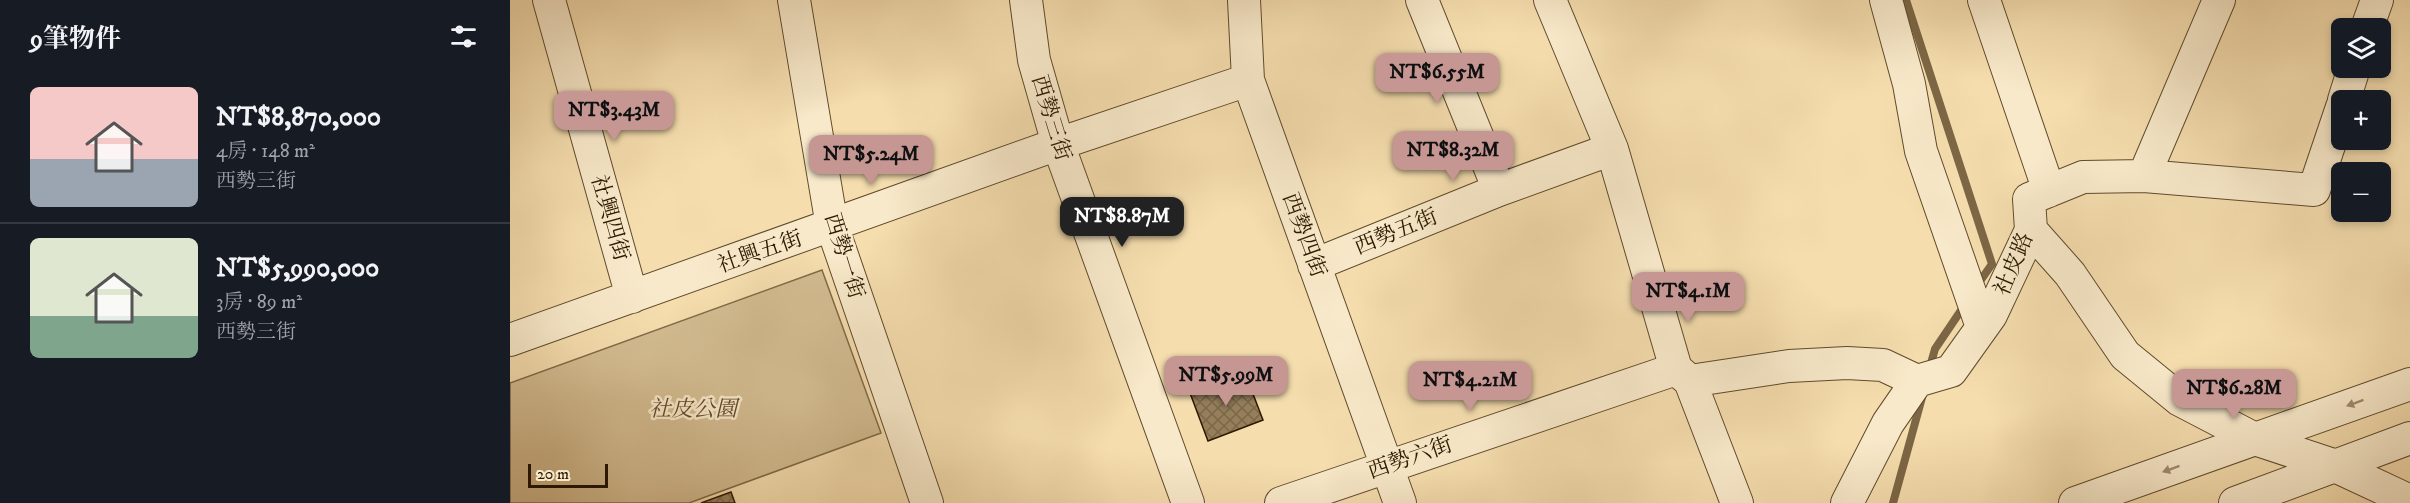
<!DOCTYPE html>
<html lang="zh-TW">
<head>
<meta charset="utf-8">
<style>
	body { margin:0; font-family:"IM FELL DW Pica","Noto Serif TC",serif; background:#242831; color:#f1f3f6; height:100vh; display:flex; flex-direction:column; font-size:22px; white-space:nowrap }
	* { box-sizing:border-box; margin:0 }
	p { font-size:20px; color:#9ea1a6 }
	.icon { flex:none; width:33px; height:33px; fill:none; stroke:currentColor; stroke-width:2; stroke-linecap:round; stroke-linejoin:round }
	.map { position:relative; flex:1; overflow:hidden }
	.panel { display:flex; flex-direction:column; background:#171b24; width:510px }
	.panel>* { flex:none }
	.fabs { position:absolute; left:1821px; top:18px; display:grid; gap:12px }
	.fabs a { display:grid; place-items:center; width:60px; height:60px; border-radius:9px; background:#171b24; box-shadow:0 3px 9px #0003; font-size:30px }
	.scale { position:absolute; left:18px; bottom:15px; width:80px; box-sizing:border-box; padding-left:6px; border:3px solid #2d1901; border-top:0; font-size:16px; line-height:21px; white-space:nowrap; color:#2d1901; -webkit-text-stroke:4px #f8e9ca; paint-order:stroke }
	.price { position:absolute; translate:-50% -51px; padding:0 14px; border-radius:12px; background:#c59692; color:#111; font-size:20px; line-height:39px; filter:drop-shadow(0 2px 3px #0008) }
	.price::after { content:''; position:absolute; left:50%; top:36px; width:18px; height:14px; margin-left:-9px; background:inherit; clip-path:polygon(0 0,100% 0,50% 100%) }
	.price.active { background:#222; color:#fff }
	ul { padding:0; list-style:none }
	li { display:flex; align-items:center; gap:18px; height:150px; padding:0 30px }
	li+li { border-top:2px solid #363941 }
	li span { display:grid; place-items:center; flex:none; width:168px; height:120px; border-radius:9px; color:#555 }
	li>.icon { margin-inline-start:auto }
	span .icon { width:72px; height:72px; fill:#fffc; stroke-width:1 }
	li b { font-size:26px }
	h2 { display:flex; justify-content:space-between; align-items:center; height:72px; padding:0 30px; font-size:26px }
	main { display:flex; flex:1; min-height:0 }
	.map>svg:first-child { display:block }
</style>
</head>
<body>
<main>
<section class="panel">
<h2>9筆物件<svg class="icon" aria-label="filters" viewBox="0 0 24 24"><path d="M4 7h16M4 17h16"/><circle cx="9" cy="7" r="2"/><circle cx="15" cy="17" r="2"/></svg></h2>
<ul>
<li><span style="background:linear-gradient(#f6c9c9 60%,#9aa5b1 0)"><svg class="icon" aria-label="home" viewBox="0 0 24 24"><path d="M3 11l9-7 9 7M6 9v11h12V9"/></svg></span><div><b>NT$8,870,000</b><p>4房 · 148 m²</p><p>西勢三街</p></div></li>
<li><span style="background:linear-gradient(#dfe7d0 65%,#7fa58c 0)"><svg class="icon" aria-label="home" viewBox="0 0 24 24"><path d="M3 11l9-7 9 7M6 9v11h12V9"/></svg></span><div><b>NT$5,990,000</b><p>3房 · 89 m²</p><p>西勢三街</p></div></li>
</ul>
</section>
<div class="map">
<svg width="1900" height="503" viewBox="0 0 1900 503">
	<defs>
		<pattern id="building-cross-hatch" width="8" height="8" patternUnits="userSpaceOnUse" patternTransform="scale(1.5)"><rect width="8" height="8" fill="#957f5b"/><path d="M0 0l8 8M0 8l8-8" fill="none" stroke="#7a6749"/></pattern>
	</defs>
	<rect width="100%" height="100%" fill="#f5ddae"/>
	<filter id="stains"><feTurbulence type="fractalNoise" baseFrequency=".00333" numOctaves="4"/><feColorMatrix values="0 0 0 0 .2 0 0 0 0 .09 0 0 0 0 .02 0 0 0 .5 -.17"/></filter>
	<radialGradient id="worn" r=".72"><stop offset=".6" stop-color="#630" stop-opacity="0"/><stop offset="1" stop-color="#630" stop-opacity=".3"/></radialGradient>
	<path fill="#d3bc91" stroke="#806a49" stroke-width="1.5" d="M312 270 371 433 179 503H0V383Z"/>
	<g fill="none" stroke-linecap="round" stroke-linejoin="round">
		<path stroke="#7c6645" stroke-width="8" d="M1396 0 1482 264 1466 287
			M1419 370 1425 349 1456 303
			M1383 503 1413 394"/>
	</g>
	<path fill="url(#building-cross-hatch)" stroke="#2d1901" stroke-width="1.5" d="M735 373 753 420 698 441 680 393Z
		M221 492 225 503H191Z"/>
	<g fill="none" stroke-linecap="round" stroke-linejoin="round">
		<g stroke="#5f4a2c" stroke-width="34">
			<path id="minor" d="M39 0 122 297
				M284 0 322 226 417 503
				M516 0 524 60 548 144 678 503
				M734 0 738 80 890 503
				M912 0 989 190
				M1040 0 1102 149 1166 369 1180 381 1227 503
				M1376 0 1399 84 1411 151 1472 327
				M1474 0 1539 191
				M1857 28 1867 0
				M1834 100 1844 68
				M1634 176 1709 0
				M1521 230 1560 274 1615 355 1670 400 1745 439 1823 465 1900 501
				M804 265 989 190 1102 149
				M0 340 548 144 738 80
				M1180 381 1279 366 1337 363 1373 365 1407 381
				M771 503 1166 369
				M1337 503 1378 423 1407 381 1441 371 1481 315 1521 230 1519 199 1573 177 1634 176 1804 190 1832 107
				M1565 503 1900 384
				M1725 503 1900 438"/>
		</g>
		<use href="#minor" stroke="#f8e9ca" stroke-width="32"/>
	</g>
	<defs><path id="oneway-solid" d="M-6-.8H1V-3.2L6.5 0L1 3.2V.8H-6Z" transform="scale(1.5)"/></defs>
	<g fill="#9d8b70">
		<use href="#oneway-solid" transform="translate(1845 403) rotate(160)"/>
		<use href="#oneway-solid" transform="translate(1661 469) rotate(160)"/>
	</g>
	<g text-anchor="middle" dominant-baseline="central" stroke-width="5" stroke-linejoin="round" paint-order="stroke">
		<g font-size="22" fill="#2d1901" stroke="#f8e9ca">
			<text transform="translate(541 118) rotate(73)">西勢三街</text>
			<text transform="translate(100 218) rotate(74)">社興四街</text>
			<text transform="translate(886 232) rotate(-22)">西勢五街</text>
			<text transform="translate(794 235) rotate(70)">西勢四街</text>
			<text transform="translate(250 252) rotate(-19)">社興五街</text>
			<text transform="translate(334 256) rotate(73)">西勢一街</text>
			<text transform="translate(1504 264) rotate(-67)">社皮路</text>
			<text transform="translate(900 458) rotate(-19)">西勢六街</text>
		</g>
		<g font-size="22" font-style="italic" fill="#5f4a2c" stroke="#f8e9ca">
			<text x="183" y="409">社皮公園</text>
		</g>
	</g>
	<rect width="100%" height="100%" filter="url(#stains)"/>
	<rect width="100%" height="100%" fill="url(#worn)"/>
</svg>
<div class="fabs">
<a><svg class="icon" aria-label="layers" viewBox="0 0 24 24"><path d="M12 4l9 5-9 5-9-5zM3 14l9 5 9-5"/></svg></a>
<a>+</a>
<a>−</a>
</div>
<div class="scale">20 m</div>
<b class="price" style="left:927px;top:104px">NT$6.55M</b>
<b class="price" style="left:104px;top:142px">NT$3.43M</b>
<b class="price" style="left:943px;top:182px">NT$8.32M</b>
<b class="price" style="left:361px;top:186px">NT$5.24M</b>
<b class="price active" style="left:612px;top:248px">NT$8.87M</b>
<b class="price" style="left:1178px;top:323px">NT$4.1M</b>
<b class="price" style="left:716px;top:407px">NT$5.99M</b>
<b class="price" style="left:960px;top:412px">NT$4.21M</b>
<b class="price" style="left:1724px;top:420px">NT$6.28M</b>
</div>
</main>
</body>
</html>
